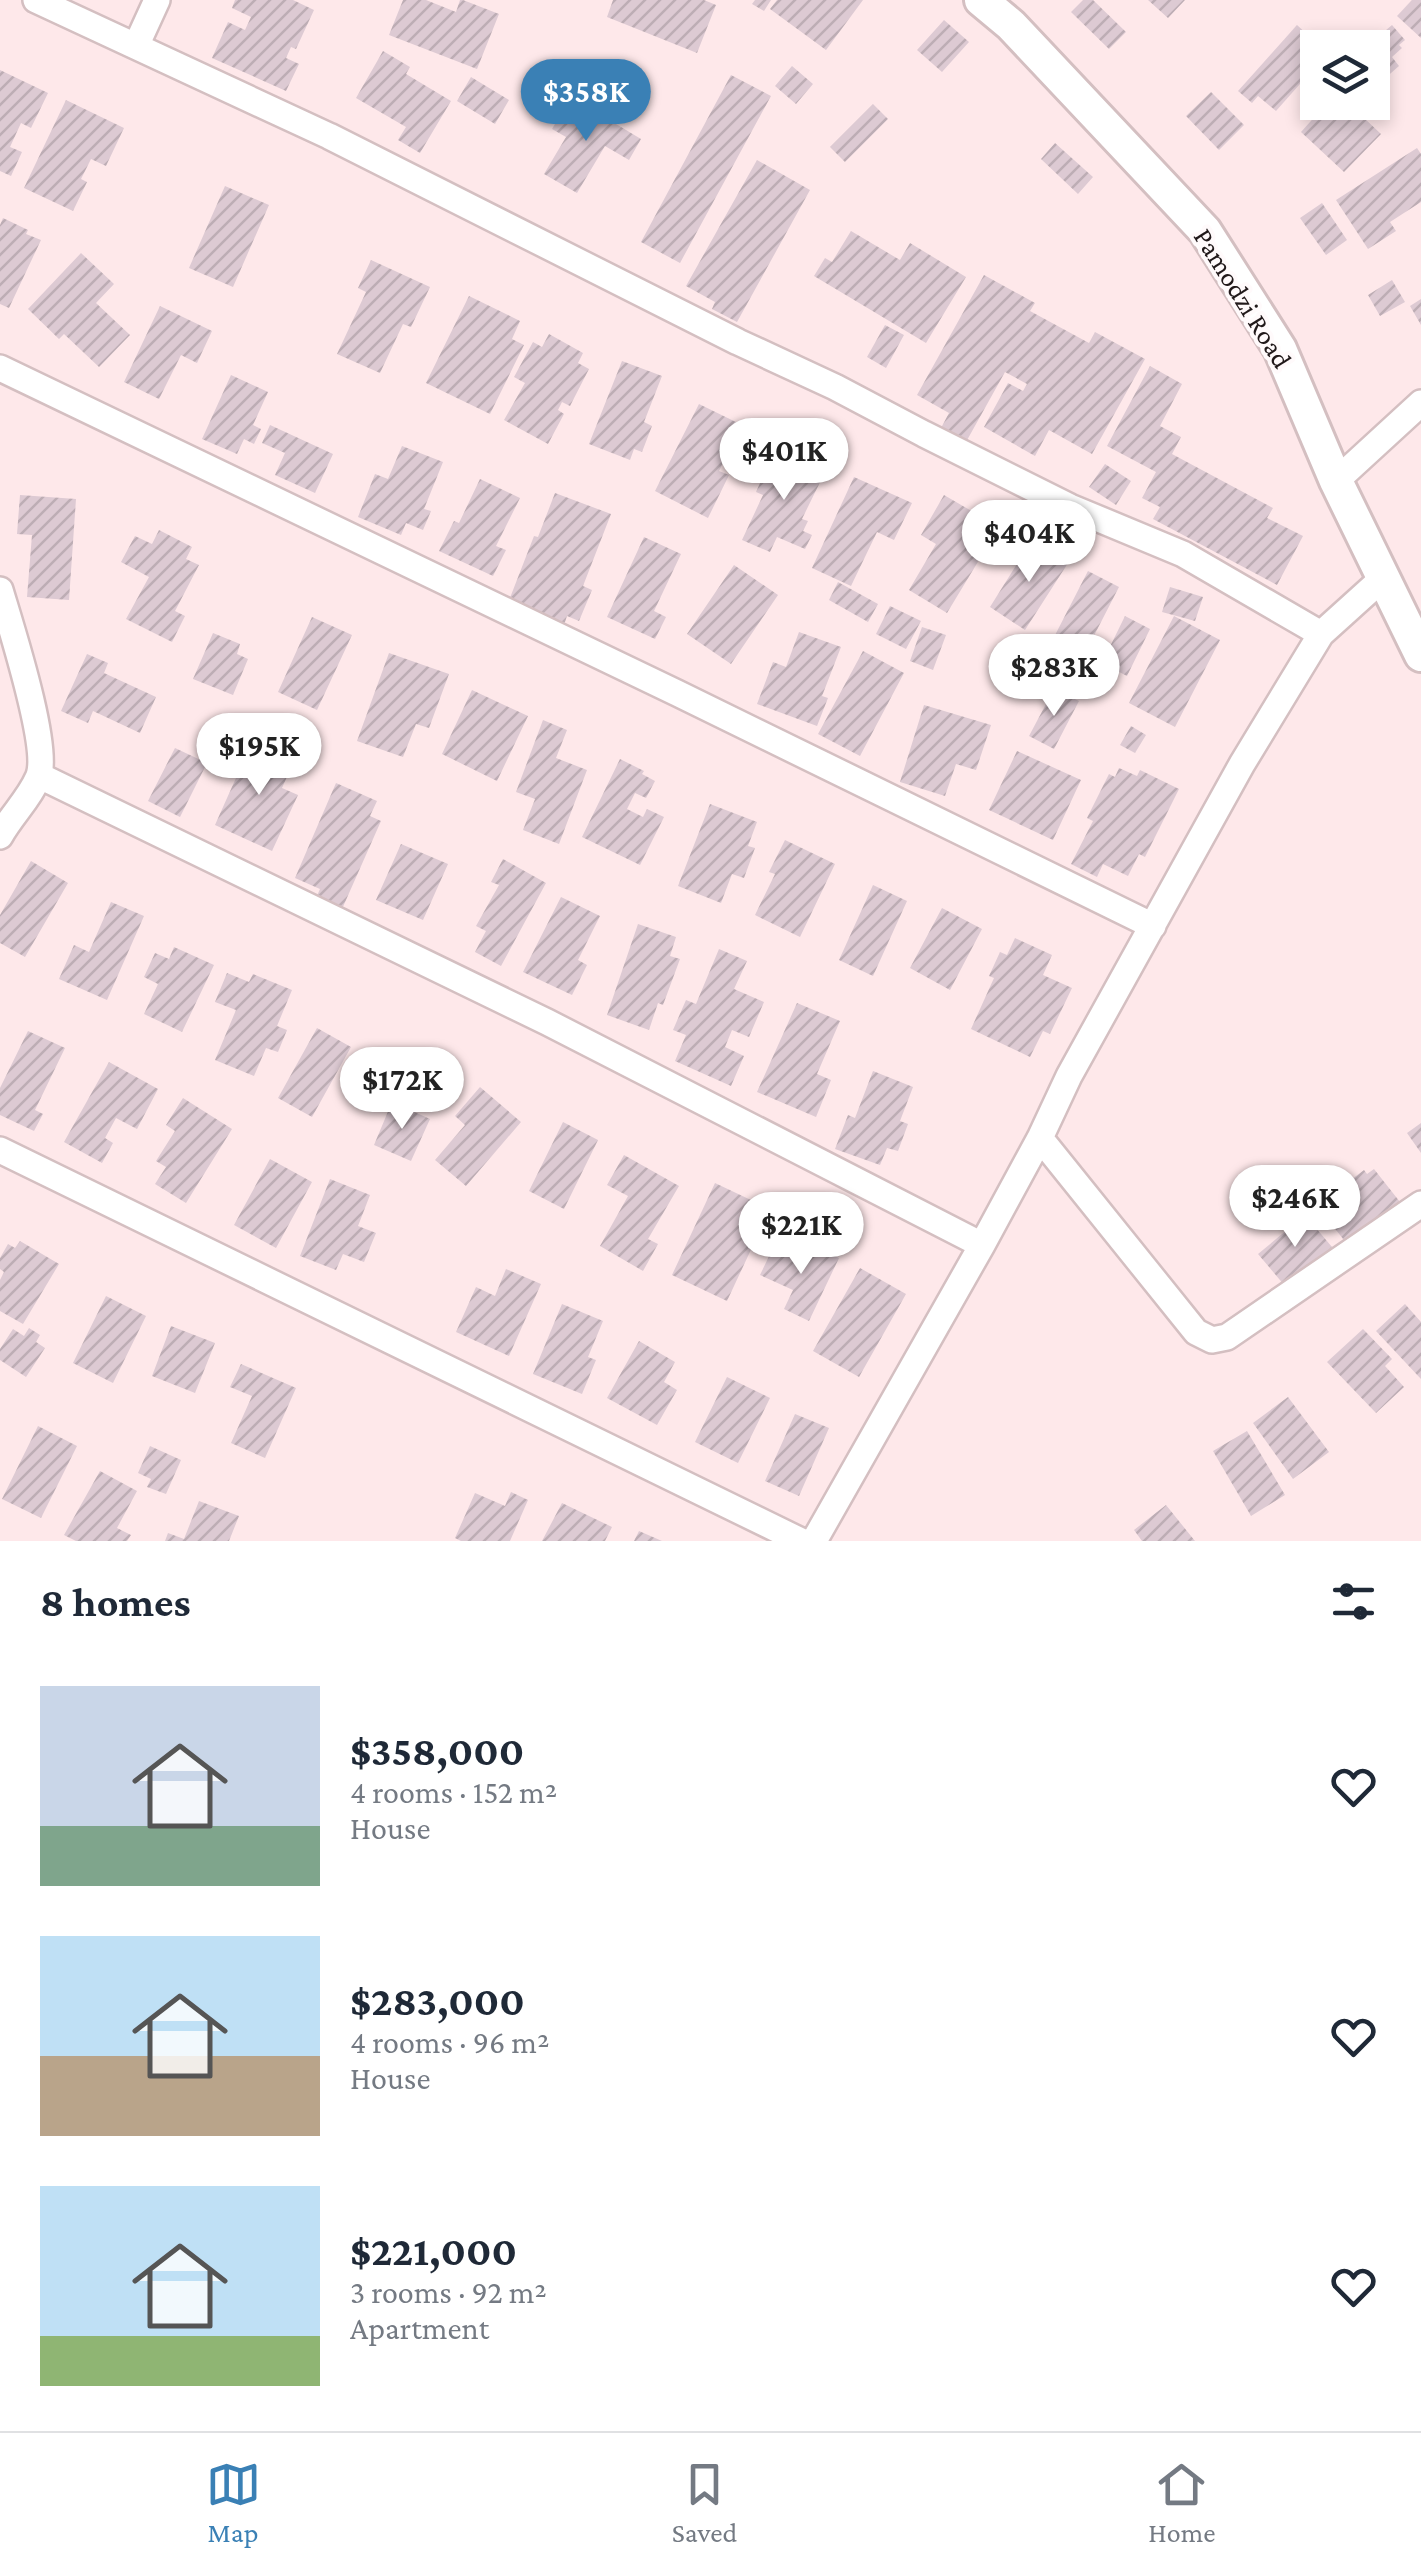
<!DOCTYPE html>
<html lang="en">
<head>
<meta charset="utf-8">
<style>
	body { margin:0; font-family:"Crimson Pro",serif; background:#f2f2f3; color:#1f2937; height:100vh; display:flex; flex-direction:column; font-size:38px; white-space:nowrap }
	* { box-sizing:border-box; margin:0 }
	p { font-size:32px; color:#747a83 }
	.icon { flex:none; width:55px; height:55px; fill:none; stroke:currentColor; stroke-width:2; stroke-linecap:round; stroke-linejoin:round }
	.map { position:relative; height:1541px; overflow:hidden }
	.drawer { display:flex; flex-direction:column; background:#fff; flex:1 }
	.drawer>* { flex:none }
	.fabs { position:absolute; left:1300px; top:30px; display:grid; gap:20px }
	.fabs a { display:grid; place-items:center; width:90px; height:90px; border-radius:0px; background:#fff; box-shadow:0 5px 15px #0003; font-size:50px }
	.price { position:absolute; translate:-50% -85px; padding:0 22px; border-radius:35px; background:#fff; color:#222; font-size:32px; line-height:65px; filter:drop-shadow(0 2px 5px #0008) }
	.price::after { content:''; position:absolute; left:50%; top:60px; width:30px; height:22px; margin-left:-15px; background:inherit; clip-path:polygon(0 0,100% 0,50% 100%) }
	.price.selected { background:#3a80b5; color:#fff }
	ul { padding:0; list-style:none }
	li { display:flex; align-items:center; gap:30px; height:250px; padding:0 40px }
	li span { display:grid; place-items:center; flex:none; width:280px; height:200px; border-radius:0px; color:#555 }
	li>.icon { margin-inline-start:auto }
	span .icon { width:120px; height:120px; fill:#fffc; stroke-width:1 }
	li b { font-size:42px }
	h2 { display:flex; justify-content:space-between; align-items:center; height:120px; padding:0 40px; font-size:42px }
	.dock { display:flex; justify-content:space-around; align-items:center; height:140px; border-top:2px solid #e0e1e3; background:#fff; font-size:28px; color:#747a83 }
	.dock a { display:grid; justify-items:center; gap:5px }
	.dock .selected { color:#3a80b5 }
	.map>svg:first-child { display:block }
</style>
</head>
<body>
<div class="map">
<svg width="1421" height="1541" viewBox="0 0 1421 1541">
	<defs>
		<pattern id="building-hatch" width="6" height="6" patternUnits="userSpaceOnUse" patternTransform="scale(2.5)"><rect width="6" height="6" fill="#ddcad3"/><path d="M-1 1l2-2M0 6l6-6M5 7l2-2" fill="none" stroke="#bdadb5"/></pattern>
	</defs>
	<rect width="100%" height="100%" fill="#fee8ea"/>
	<path fill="url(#building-hatch)" d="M235 0H293L314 10 296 49 291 47 286 58 299 64 286 91 212 58 228 22 245 30 251 17 232 8Z
		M403 0H426L456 12 460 0H463L499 14 477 69 389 35Z
		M613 0H704L716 5 697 53 607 17Z
		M755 0H771L764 11 752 4Z
		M777 0H863L826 50 770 9Z
		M1083 0H1093L1126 32 1109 49 1071 12Z
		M1148 0H1185L1168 18Z
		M1412 0H1421V38L1397 16Z
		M944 20 969 42 942 72 917 50Z
		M1297 25 1322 48H1318V55L1311 63 1315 67 1276 111 1258 96 1252 103 1238 91Z
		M1392 25 1405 40 1399 45 1402 48 1392 57 1399 66 1383 80 1372 68V48H1365Z
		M383 51 410 67 406 74 451 101 420 153 398 140 406 127 356 98Z
		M792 66 813 84 796 104 775 86Z
		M0 70 48 93 31 128 21 123 10 147 22 152 11 176 0 171Z
		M731 75 771 96 680 263 641 242Z
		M471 77 509 100 495 124 457 101Z
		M1211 92 1244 125 1219 150 1186 116Z
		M1372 94 1379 100 1363 117 1381 134 1344 172 1301 132 1328 102H1372Z
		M571 97 641 139 629 160 605 146 577 193 544 174 566 137 552 129Z
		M66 100 124 128 106 166 91 159 81 179 87 182 73 211 24 188Z
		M873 104 888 119 845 162 830 147Z
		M1055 143 1093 177 1078 194 1041 159Z
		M1417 148 1421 154V202L1390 222 1396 231 1368 249 1336 200Z
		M757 160 810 190 737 322 712 309 715 302 686 286Z
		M225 186 269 205 233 287 189 268Z
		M1322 203 1347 240 1326 255 1300 218Z
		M3 218 28 230 26 234 41 240 9 308 0 304V225Z
		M851 231 900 260 910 243 966 277 926 343 814 276 825 258 832 262Z
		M81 253 114 284 96 303 130 335 99 367 64 334 59 339 28 309Z
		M371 260 430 287 411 327 403 324 380 373 337 354 366 292 358 288Z
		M984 275 1035 303 1030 311 1089 343 1095 332 1145 359 1092 454 1049 430 1035 456 984 427 1008 383 1023 391 1027 384 1005 372 966 442 941 428 949 413 917 395Z
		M1392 280 1405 302 1380 316 1368 295Z
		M469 296 520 321 512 339 524 345 490 414 426 383Z
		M1421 299V325L1410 306Z
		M160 306 212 331 197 363 181 355 159 399 124 382Z
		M885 325 904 335 886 368 867 357Z
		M549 334 583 353 578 363 589 369 570 406 562 402 558 410 564 414 548 444 504 420 525 383 514 377 533 342 542 347Z
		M622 361 662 376 644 422 652 426 642 452 634 449 630 460 589 444Z
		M1150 366 1182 384 1160 426 1181 437 1172 454 1273 508 1267 518 1303 536 1277 585 1153 519 1160 507 1142 498 1156 472 1107 446Z
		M231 375 268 392 253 425 261 429 254 444 244 439 237 454 202 439Z
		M699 404 742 425 719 471 729 475 708 518 655 491Z
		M270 425 333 454 315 493 275 475 285 453 262 443Z
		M402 446 443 462 424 509 431 511 423 530 406 523 401 535 358 517 375 474 388 479Z
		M775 449 825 472 802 519 808 521 803 531 812 535 805 549 777 537 770 552 742 540 763 495 756 492Z
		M1105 464 1131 481 1116 505 1089 487Z
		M854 477 912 503 894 540 877 532 851 586 812 568Z
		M480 479 520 498 496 546 506 550 493 576 439 551 454 521 459 523Z
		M555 493 611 514 583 586 592 590 579 621 567 616 564 625 508 603 534 536 538 537Z
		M20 495 76 499 69 600 27 597 32 535 17 534Z
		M944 495 999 527 947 613 909 590 936 544 921 535Z
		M159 530 192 547 186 559 199 565 175 611 185 616 172 642 126 619 149 577 121 562 135 536 152 544Z
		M644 537 681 554 654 611 666 617 655 639 607 617Z
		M1032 540 1068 563 1025 630 990 607Z
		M734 565 778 595 731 664 687 634Z
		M1088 571 1119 587 1083 657 1052 641Z
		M838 582 878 604 868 622 829 600Z
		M1170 587 1203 597 1195 621 1162 612Z
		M890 606 921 621 906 649 876 634Z
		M1125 616 1150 629 1127 676 1102 663Z
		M1174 616 1220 640 1175 727 1129 703Z
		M312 617 352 635 317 710 278 692Z
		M922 627 946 635 933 670 910 661Z
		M799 632 841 647 822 696 828 698 817 726 757 704 773 662 786 667Z
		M213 633 240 644 237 654 248 659 233 695 193 679Z
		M863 651 904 673 860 756 818 734Z
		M389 653 449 674 429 728 416 724 403 757 357 741Z
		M87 654 108 663 104 673 156 697 140 733 93 711 88 723 61 711Z
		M1054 689 1079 701 1054 749 1029 736Z
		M472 690 528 716 497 781 442 754Z
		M924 705 991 725 976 770 956 764 945 796 900 782Z
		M543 720 567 730 556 758 587 770 559 844 523 830 535 799 516 792Z
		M1131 726 1146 735 1135 753 1120 745Z
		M252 742 294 761 282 788 298 795 272 851 215 825Z
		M175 748 207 763 180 817 148 801Z
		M1017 751 1081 780 1053 840 989 810Z
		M620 759 644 771 642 774 655 781 646 798 635 793 627 809 643 817 647 809 664 817 640 865 582 837Z
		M1119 768 1137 776 1140 770 1179 789 1145 857 1139 854 1128 876 1103 864 1097 877 1071 864 1093 821 1087 818 1109 774 1115 777Z
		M336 783 377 801 370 816 381 821 342 909 316 898 320 889 295 878Z
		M710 804 757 822 748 846 755 848 744 878 732 874 721 903 678 886Z
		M785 840 835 864 800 937 755 915 775 874 769 872Z
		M401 844 448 864 423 920 376 900Z
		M503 859 546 883 501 966 475 952 486 931 476 926 499 885 491 882Z
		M31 861 68 883 25 957 0 943V915Z
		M873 885 907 901 873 976 839 960Z
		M561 897 600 916 578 960 587 965 572 995 523 972Z
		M111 902 144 916 107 1000 59 979 74 945 89 952Z
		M942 908 982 929 950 990 910 968Z
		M638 924 676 937 670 956 680 959 663 1005 658 1003 649 1030 607 1015Z
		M1015 938 1052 955 1043 975 1072 988 1050 1034 1043 1031 1030 1057 971 1029 994 978 989 976 1000 952 1007 955Z
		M174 947 214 965 182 1032 144 1014 158 984 144 977 155 953 169 959Z
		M719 949 747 961 734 989 764 1002 749 1037 732 1030 725 1047 744 1056 731 1086 675 1061 686 1035 673 1030 686 1000 696 1004Z
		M227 973 249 982 253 974 292 990 277 1026 287 1030 278 1052 266 1048 254 1076 215 1060 236 1010 215 1002Z
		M797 1003 840 1021 817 1074 831 1080 816 1117 757 1092Z
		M317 1028 351 1047 312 1117 278 1098Z
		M28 1031 65 1048 35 1110 43 1114 34 1131 0 1115V1088Z
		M109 1062 158 1089 137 1129 116 1118 105 1138 113 1143 102 1163 64 1142Z
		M873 1071 913 1087 900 1121 908 1124 898 1151 887 1148 880 1165 835 1149 848 1115 855 1118Z
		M480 1087 521 1122 466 1186 435 1160 465 1125 455 1116Z
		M183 1098 232 1129 186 1203 155 1184 166 1167 156 1161 175 1131 166 1125Z
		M392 1102 430 1119 411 1161 374 1145Z
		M563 1122 598 1140 564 1209 529 1191Z
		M1421 1123V1153L1407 1133Z
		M624 1155 679 1186 648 1239 658 1244 643 1271 600 1246 628 1196 607 1185Z
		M270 1159 312 1182 276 1248 234 1225Z
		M1374 1169 1400 1202 1347 1244 1322 1212 1357 1185 1352 1179 1364 1170 1367 1174Z
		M330 1179 370 1195 358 1226 376 1233 364 1262 343 1254 336 1270 300 1256Z
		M715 1183 770 1209 727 1301 672 1275Z
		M1305 1215 1332 1247 1285 1286 1258 1254Z
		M20 1241 59 1264 23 1324 0 1311V1280L4 1272 0 1269V1258L8 1244 15 1248Z
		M775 1244 808 1260 814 1246 839 1258 809 1321 784 1309 793 1290 760 1275Z
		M860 1268 906 1294 859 1377 813 1351Z
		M506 1269 541 1284 509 1356 456 1332 476 1287 495 1296Z
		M106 1296 146 1316 113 1383 73 1363Z
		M562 1304 603 1321 588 1357 596 1360 582 1394 533 1374Z
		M1405 1304 1421 1322V1379L1376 1331Z
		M171 1326 215 1343 195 1393 152 1376Z
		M29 1328 40 1335 36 1342 45 1348 26 1377 0 1360V1349L13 1329 24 1336Z
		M1363 1329 1392 1359 1385 1366 1404 1387 1376 1413 1327 1362Z
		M639 1341 675 1362 664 1382 677 1390 657 1425 607 1398Z
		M241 1364 296 1388 265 1458 231 1443 252 1396 230 1387Z
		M727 1377 770 1398 738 1463 695 1442Z
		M1288 1397 1329 1452 1293 1479 1253 1423Z
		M795 1414 829 1428 799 1496 765 1481Z
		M38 1426 77 1446 41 1518 2 1499Z
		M1247 1431 1285 1495 1251 1516 1213 1451Z
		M150 1446 181 1460 166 1494 147 1487 151 1479 138 1473Z
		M100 1471 137 1491 117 1528 131 1535 127 1541H76L64 1535Z
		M511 1492 528 1500 510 1541H461L455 1538 475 1493 505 1506Z
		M199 1501 239 1516 229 1541H165L168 1533 184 1539Z
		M562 1503 612 1527 605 1541H542Z
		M1166 1505 1195 1541H1142L1134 1530Z
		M639 1531 662 1541H634Z"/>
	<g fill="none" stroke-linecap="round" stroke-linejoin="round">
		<g stroke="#d4bfc1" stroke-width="30">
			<path id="minor" d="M36 0 329 136 738 342 835 387 924 434 1070 507 1183 554 1321 634
				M136 46 157 0
				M0 368 677 693 1153 926
				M1336 481 1421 403
				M0 590C10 624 51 750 38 778 29 799 11 816 0 836
				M40 776 547 1022 982 1245
				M1040 1138 1196 1332 1212 1340 1227 1337 1421 1204
				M0 1150 801 1541
				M814 1541 982 1245 1040 1138 1069 1076 1242 764 1321 634 1383 578"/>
		</g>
		<g stroke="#d4bfc1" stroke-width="38">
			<path id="tertiary" d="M981 0 1011 25 1205 231 1280 349 1336 481 1421 655"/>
		</g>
		<use href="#minor" stroke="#fff" stroke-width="25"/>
		<use href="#tertiary" stroke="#fff" stroke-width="32"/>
	</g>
	<g text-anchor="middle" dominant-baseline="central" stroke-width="8" stroke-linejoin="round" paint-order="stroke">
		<g font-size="28" fill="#21191a" stroke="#fffafb">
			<text transform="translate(1243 298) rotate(58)">Pamodzi Road</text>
		</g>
	</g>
</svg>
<div class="fabs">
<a><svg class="icon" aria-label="layers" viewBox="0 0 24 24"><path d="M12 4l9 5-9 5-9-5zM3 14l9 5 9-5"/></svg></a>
</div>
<b class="price selected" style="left:586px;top:144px">$358K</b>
<b class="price" style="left:784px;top:503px">$401K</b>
<b class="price" style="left:1029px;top:585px">$404K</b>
<b class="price" style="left:1054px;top:719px">$283K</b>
<b class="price" style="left:259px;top:798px">$195K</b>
<b class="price" style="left:402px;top:1132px">$172K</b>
<b class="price" style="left:1295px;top:1250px">$246K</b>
<b class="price" style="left:801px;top:1277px">$221K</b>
</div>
<section class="drawer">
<h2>8 homes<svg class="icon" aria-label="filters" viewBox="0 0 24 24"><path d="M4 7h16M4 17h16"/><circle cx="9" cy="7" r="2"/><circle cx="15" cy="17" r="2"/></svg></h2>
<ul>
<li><span style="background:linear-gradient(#c9d6e8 70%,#7fa58c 0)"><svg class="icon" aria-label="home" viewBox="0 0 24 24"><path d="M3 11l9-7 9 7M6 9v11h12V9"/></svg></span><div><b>$358,000</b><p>4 rooms · 152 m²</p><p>House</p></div><svg class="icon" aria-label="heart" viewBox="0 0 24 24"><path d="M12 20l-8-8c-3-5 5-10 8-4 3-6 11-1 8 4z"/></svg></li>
<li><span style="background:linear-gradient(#bfe0f5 60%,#b9a48a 0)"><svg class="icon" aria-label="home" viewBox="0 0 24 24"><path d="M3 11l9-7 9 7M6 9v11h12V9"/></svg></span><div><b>$283,000</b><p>4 rooms · 96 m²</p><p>House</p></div><svg class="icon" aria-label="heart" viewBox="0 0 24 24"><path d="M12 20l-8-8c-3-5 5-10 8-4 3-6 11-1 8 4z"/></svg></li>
<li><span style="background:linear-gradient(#bfe0f5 75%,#8fb573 0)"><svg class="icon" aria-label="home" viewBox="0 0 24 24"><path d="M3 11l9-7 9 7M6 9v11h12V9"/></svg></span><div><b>$221,000</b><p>3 rooms · 92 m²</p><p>Apartment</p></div><svg class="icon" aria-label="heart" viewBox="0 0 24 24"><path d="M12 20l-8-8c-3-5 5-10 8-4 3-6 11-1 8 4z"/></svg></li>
</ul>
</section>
<nav class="dock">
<a class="selected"><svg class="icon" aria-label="map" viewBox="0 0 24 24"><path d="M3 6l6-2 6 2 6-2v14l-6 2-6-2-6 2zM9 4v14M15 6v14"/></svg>Map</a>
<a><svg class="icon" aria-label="saved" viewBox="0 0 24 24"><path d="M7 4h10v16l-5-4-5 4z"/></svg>Saved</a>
<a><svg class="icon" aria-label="home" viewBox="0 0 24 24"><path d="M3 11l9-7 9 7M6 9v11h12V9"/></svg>Home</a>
</nav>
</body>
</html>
